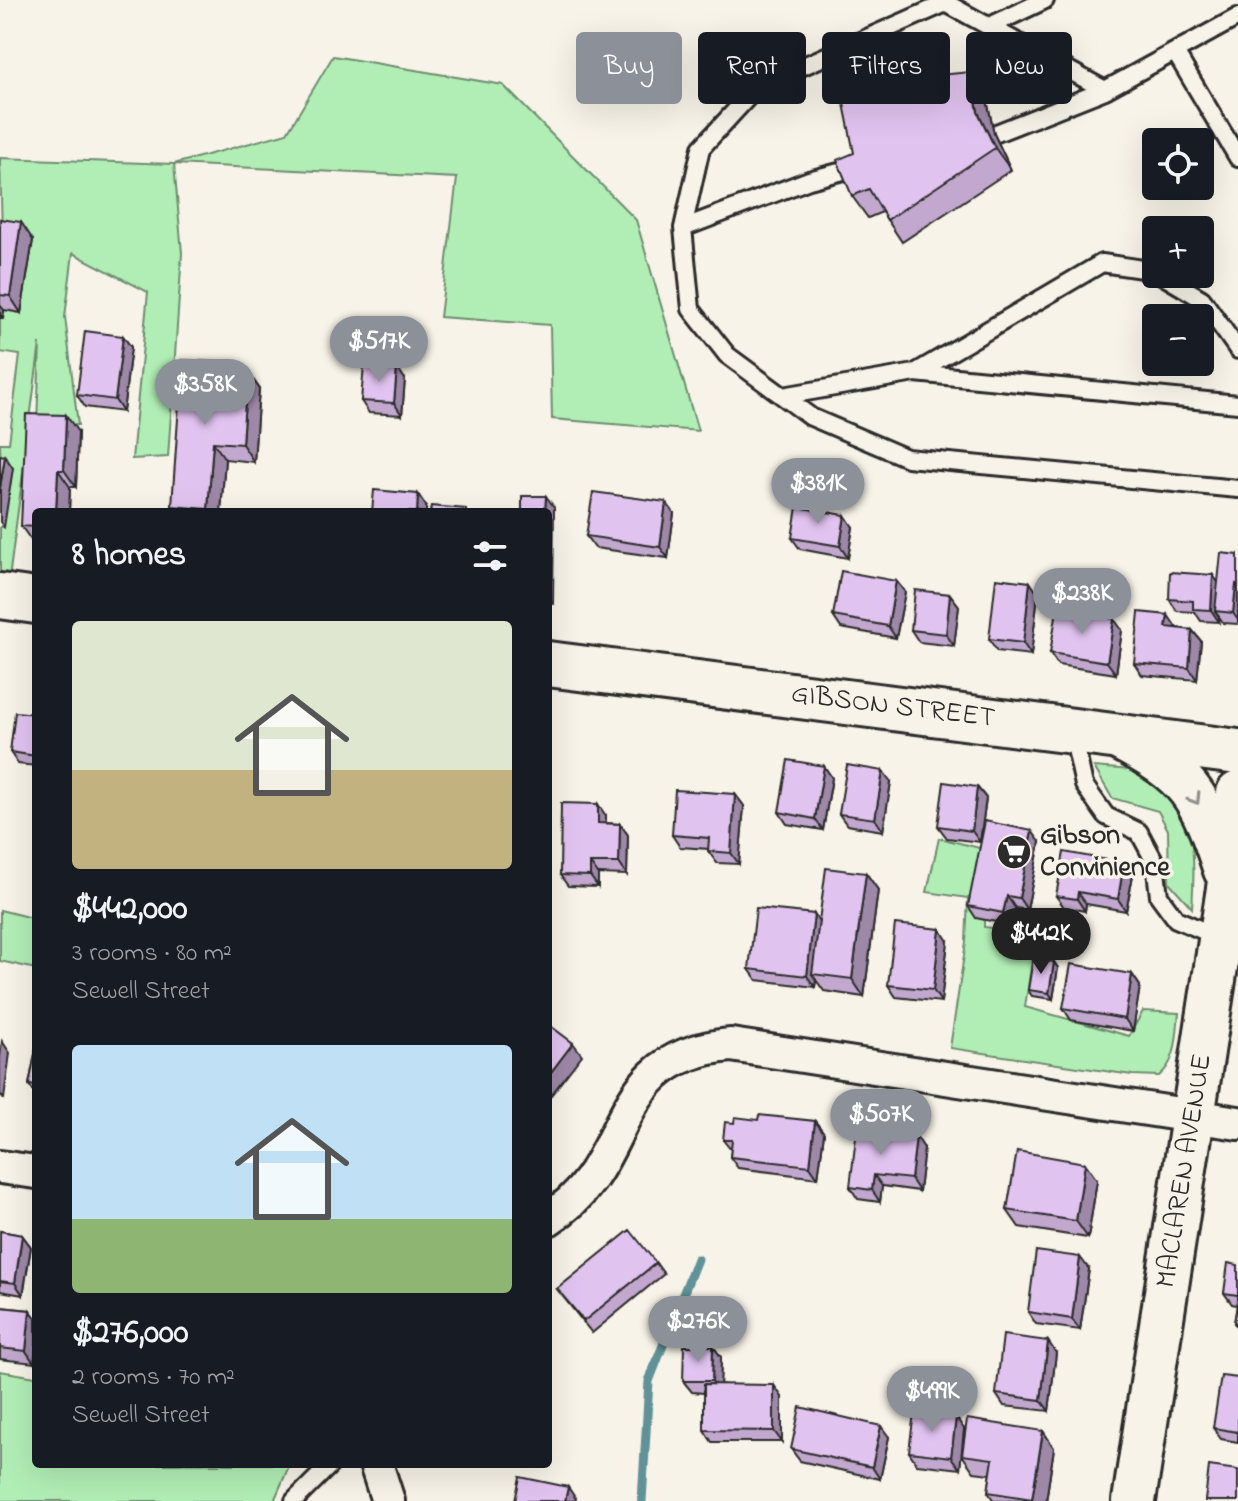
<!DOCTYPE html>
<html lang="en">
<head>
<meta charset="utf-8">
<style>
	body { margin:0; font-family:"Indie Flower",sans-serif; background:#242831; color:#f1f3f6; height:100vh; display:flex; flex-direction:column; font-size:30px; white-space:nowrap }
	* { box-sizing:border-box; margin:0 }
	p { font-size:26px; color:#9ea1a6 }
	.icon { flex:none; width:44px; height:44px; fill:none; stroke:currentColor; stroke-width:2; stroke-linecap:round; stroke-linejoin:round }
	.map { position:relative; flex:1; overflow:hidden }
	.details { position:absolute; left:32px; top:508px; width:520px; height:960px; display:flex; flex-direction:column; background:#171b24; border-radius:8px; box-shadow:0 8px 32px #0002 }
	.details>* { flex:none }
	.guide { position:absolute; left:576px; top:32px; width:542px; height:72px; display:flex; gap:16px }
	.buttons { position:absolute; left:1142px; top:128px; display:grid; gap:16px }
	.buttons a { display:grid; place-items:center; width:72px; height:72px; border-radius:8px; background:#171b24; box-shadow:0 8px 32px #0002; font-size:40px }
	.price { position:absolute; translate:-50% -68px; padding:0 18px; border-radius:28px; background:#8c9099; color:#fff; font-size:26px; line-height:52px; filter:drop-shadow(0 2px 4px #0008) }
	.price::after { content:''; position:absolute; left:50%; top:48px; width:24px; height:18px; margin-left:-12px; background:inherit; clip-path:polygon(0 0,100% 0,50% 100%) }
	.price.selected { background:#222; color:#fff }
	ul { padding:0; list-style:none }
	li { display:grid; align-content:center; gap:16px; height:424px; padding:0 40px }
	li span { display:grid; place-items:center; height:248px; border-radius:8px; color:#555 }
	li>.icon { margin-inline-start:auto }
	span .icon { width:144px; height:144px; fill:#fffc; stroke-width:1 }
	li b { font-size:34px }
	h2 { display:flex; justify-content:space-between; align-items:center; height:96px; padding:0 40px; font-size:34px }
	.tag { padding:0 28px; border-radius:8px; background:#171b24; box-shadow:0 8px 32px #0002; font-size:28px; line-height:72px }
	.tag.selected { background:#8c9099; color:#fff }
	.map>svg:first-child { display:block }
</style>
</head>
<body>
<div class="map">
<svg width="1238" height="1501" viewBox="0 0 1238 1501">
	<rect width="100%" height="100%" fill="#f7f3e8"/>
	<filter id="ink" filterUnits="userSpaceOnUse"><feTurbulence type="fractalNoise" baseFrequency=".0125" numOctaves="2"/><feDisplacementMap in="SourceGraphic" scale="16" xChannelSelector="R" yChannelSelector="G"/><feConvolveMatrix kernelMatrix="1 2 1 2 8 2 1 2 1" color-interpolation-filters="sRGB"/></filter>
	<g filter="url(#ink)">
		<path fill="#b1eeb5" stroke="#6e8c70" stroke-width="2" d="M333 56 503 85 636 220 698 431 552 419 550 325 440 317 457 178 174 164 182 253 168 457 132 459 148 292 73 253 65 317 78 425H37L40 343 9 579 0 578V527H3L0 443H9L20 355 0 352V318L4 310 0 158 174 164 287 133Z
			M1094 767C1110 769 1135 768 1149 775 1198 801 1195 861 1192 908L1169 882 1168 830 1158 811 1112 798Z
			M939 838 984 849V927L1036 934 1025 1007 1129 1036 1143 1011 1179 1013C1176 1036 1178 1060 1159 1076L1132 1075 950 1048 966 942 968 898 927 892Z
			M0 910 36 919V969L0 961Z
			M0 1371 36 1377V1464H290L274 1501H0Z"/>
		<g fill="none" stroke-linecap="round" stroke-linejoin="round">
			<path stroke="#619298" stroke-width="9" d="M642 1501 649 1381 697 1259"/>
			<g stroke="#2b2b2b" stroke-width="22">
				<path id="service" d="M990 26 1045 0
					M1175 52 1238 158
					M1105 90 946 3 758 86 701 148 683 228 691 309 727 355 811 417 907 458 1238 489
					M994 134 1105 90 1238 17
					M683 228 809 180 862 166
					M1160 274 1202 299 1238 350
					M915 373 1102 263 1156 271
					M783 396 915 373 1238 404
					M1073 735 1084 785 1106 816 1139 832 1155 862 1159 896 1176 919 1218 937
					M294 1501 331 1464"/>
			</g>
			<g stroke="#2b2b2b" stroke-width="38">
				<path id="minor" d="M0 1167 36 1172
					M548 1219C638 1164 603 1056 731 1045L1238 1123
					M376 1464 388 1501"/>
			</g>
			<g stroke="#2b2b2b" stroke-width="48">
				<path id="tertiary" d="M1118 738C1190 775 1200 794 1225 870
					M1134 1501 1229 882 1238 793"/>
			</g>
			<g stroke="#2b2b2b" stroke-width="50">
				<path id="secondary" d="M0 596 36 601
					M548 664 1238 752"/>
			</g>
			<use href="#service" stroke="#f7f3e8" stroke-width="16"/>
			<use href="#minor" stroke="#f7f3e8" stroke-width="32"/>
			<use href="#tertiary" stroke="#f7f3e8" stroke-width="42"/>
			<use href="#secondary" stroke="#f7f3e8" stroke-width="44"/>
		</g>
		<path fill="#c2a8ce" stroke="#2b2b2b" stroke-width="2" d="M986 95 994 134 1011 170 902 242 882 212 868 218 852 196Z
			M0 219 33 240 21 313 4 310 3 318H0Z
			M123 336 131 347 123 412 85 407 77 395Z
			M219 369 247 371 259 388 254 462 225 459 221 512H176L172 506Z
			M405 379 402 415 369 413 361 401Z
			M78 432 76 487H70L69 512H36V544L33 543 21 526Z
			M674 513 668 558 595 548 586 536Z
			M853 527 848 558 800 549 792 538Z
			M1238 555V624L1223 623 1219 617V622L1201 621 1195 612 1177 611 1169 599 1218 582Z
			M896 581 905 592 896 638 841 628 833 616Z
			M950 594 959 606 954 646 919 642 911 630Z
			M1038 594 1031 655 997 651 989 639Z
			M1176 627V628L1192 630 1201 641 1197 680 1142 675 1134 663Z
			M1122 630 1116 674 1058 665 1050 653Z
			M36 714V766L18 764 10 752Z
			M824 766 832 778 823 830 787 824 779 812Z
			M891 782 883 831 847 825 839 814Z
			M977 787 986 798 980 842 947 838 938 826Z
			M735 794 744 806 739 864 717 863 708 851 709 849 680 847 672 835Z
			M606 816V823L620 824 628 835 627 875 598 874V887L568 886 560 875Z
			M1040 842 1027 910 1015 908 1011 925 976 918 968 906Z
			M866 873 878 890 864 997 824 991 816 980 815 987 757 980 749 969 819 921Z
			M1133 875 1126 911 1086 904 1085 911 1064 907 1056 896Z
			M948 941 941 1002 896 997 888 985Z
			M1054 962 1058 968 1053 999 1032 996 1028 990Z
			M1132 974 1140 986 1133 1031 1071 1020 1063 1008Z
			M36 1049V1095L29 1085Z
			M758 1120 815 1121 824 1133 818 1178 738 1168 730 1157 731 1150 723 1140 734 1123Z
			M924 1148 919 1191 882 1186 880 1202 858 1199 850 1187Z
			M1097 1180 1088 1238 1019 1227 1007 1210Z
			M0 1231 22 1235 31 1247 23 1295 0 1291Z
			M656 1263 664 1274 592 1333 557 1289Z
			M1238 1265V1328L1234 1323 1237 1305 1232 1304 1224 1293Z
			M1089 1269 1080 1330 1036 1324 1028 1312Z
			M0 1307 30 1310 36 1318V1346L34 1363 0 1359Z
			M713 1346 721 1357 720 1384 782 1397V1442H712L704 1430V1393L692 1392 683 1381Z
			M1056 1353 1049 1411 1004 1406 996 1394Z
			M1238 1378V1442L1221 1439 1213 1428Z
			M964 1429 960 1469 917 1464 909 1452Z
			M1043 1431 1054 1448 1046 1501H994L988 1492 991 1474 974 1472 962 1455Z
			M889 1437 880 1479 800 1461 791 1449Z"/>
		<path fill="#9e88a8" stroke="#2b2b2b" stroke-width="2" d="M971 72 986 95 994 134 1011 170 995 148 978 112Z
			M21 222 33 240 21 313 10 296Z
			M0 305 4 310 3 318 0 314Z
			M123 336 131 347 123 412 115 400Z
			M397 367 405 379 402 415 394 403Z
			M247 371 259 388 254 462 242 444Z
			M66 415 78 432 76 487 64 470Z
			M213 442 225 459 221 512H211L208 509Z
			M5 456 13 468 4 527 0 522V488Z
			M58 470 70 487 69 512H56Z
			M418 494 426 506V512H417Z
			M546 496 554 507 553 604 548 597V512H545Z
			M666 502 674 513 668 558 660 547Z
			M845 515 853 527 848 558 840 546Z
			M1213 575 1221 587 1215 611 1219 617V622L1211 610Z
			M896 581 905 592 896 638 888 626Z
			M1030 582 1038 594 1031 655 1023 643Z
			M1236 584 1238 587V620L1233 613Z
			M950 594 959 606 954 646 946 634Z
			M1168 615 1176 627 1174 639 1166 627Z
			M1114 619 1122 630 1116 674 1107 662Z
			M1192 630 1201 641 1197 680 1189 668Z
			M824 766 832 778 823 830 815 819Z
			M883 771 891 782 883 831 875 819Z
			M977 787 986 798 980 842 972 831Z
			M735 794 744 806 739 864 731 853Z
			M598 804 606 816V835L598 823Z
			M620 824 628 835 627 875 619 863Z
			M1032 831 1040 842 1027 910 1019 898Z
			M590 863 598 874V887L590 876Z
			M1124 863 1133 875 1126 911 1118 899Z
			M866 873 878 890 864 997 852 979Z
			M1078 892 1086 904 1085 911 1077 899Z
			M1007 896 1015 908 1011 925 1003 913Z
			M814 914 822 926 812 974 816 980 815 987 807 976Z
			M940 929 948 941 941 1002 933 990Z
			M1054 962 1058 968 1053 999 1049 993Z
			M1132 974 1140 986 1133 1031 1125 1019Z
			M2 1041 10 1053 4 1099 0 1094V1057Z
			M573 1043 582 1055 548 1099V1076Z
			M815 1121 824 1133 818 1178 810 1166Z
			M916 1136 924 1148 919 1191 911 1179Z
			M1085 1163 1097 1180 1088 1238 1076 1221Z
			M874 1175 882 1186 880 1202 872 1190Z
			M22 1235 31 1247 23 1295 15 1283Z
			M1080 1257 1089 1269 1080 1330 1072 1319Z
			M30 1310 36 1318V1346L34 1363 26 1351Z
			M1048 1341 1056 1353 1049 1411 1041 1400Z
			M713 1346 721 1357 720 1393 712 1381Z
			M774 1385 782 1397V1442L774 1431Z
			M956 1417 964 1429 960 1469 951 1457Z
			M881 1426 889 1437 880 1479 872 1467Z
			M1043 1431 1054 1448 1046 1501H1033L1032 1499Z
			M568 1487 576 1499 575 1501H565Z"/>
		<path fill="#e1c3f0" stroke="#2b2b2b" stroke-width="2" d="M971 72 978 112 995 148 887 220 869 189 852 196 837 160 854 153 840 84Z
			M0 219 21 222 10 296 0 295Z
			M85 331 123 336 115 400 77 395Z
			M182 360 214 362V369L247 371 242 444 213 442 208 509 172 506Z
			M364 364 397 367 394 403 361 401Z
			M26 414 66 415 64 470H58L56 512H36V527L21 526Z
			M0 455 5 456 0 488Z
			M374 490 418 494 417 512H372Z
			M593 492 666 502 660 547 586 536Z
			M522 496H546L545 512H522Z
			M431 506 466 509V512H430Z
			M797 507 845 515 840 546 792 538Z
			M1221 553 1238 555V585L1236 584 1233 613 1215 611Z
			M841 571 896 581 888 626 833 616Z
			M1170 572 1213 575 1211 610 1193 609V601L1169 599Z
			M996 578 1030 582 1023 643 989 639Z
			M915 590 950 594 946 634 911 630Z
			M1057 610 1114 619 1107 662 1050 653Z
			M1139 612 1168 615 1166 627 1192 630 1189 668 1134 663Z
			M15 712 36 714V756L10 752Z
			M788 760 824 766 815 819 779 812Z
			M847 765 883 771 875 819 839 814Z
			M944 782 977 787 972 831 938 826Z
			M675 790 735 794 731 853 708 851 709 838 672 835Z
			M561 803 598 804V823L620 824 619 863H590V876L560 875Z
			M985 821 1032 831 1019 898 1007 896 1003 913 968 906Z
			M1064 852 1124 863 1118 899 1078 892 1077 899 1056 896Z
			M826 868 866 873 852 979 812 974Z
			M756 908 814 914 807 976 749 969Z
			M895 924 940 929 933 990 888 985Z
			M1033 959 1054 962 1049 993 1028 990Z
			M1071 964 1132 974 1125 1019 1063 1008Z
			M548 1024 573 1043 548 1076Z
			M36 1049V1086L29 1085Z
			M759 1115 815 1121 810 1166 730 1157 732 1140H723L725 1122 734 1123 735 1117 758 1120Z
			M857 1129 916 1136 911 1179 874 1175 872 1190 850 1187Z
			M1017 1151 1085 1163 1076 1221 1007 1210Z
			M630 1230 656 1263 584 1321 557 1289Z
			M0 1231 22 1235 15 1283 0 1281Z
			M1036 1251 1080 1257 1072 1319 1028 1312Z
			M1228 1263 1238 1265V1295L1224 1293Z
			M1238 1299V1323H1234Z
			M0 1307 30 1310 26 1351 0 1348Z
			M1003 1335 1048 1341 1041 1400 996 1394Z
			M684 1346H713L712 1381H683Z
			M1221 1376 1238 1378V1432L1213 1428Z
			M704 1384 774 1385V1431L704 1430Z
			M800 1407 881 1426 872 1467 791 1449Z
			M914 1412 956 1417 951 1457 909 1452Z
			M967 1419 1043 1431 1032 1499 988 1492 993 1459 962 1455Z
			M1209 1466 1238 1470V1501H1205Z
			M520 1477 568 1487 565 1501H515Z"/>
		<defs><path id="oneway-chevron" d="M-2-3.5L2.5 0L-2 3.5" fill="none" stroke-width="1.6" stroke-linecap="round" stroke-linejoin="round" transform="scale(2)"/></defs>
		<use stroke="#918f8a" href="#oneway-chevron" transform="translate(1195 799) rotate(58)"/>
	</g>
	<defs>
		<g id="supermarket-disc" transform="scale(1.8)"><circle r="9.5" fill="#2b2b2b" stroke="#f7f3e8"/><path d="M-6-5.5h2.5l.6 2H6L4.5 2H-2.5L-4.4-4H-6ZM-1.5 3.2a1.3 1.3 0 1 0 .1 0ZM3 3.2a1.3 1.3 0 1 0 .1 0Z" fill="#fff"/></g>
	</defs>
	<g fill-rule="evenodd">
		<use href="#supermarket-disc" x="1014" y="852"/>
	</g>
	<g text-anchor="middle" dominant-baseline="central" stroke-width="7" stroke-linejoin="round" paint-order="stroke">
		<g font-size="28" fill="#2b2b2b" stroke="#f7f3e8">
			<text transform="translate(893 707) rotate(7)">GIBSON STREET</text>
			<text transform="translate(1185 1171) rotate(-81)">MACLAREN AVENUE</text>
		</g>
		<g font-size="28" font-weight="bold" fill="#2b2b2b" stroke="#f7f3e8" text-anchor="start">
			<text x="1040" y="836">Gibson<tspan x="1040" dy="32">Convinience</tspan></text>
		</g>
	</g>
</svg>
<div class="buttons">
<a><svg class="icon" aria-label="locate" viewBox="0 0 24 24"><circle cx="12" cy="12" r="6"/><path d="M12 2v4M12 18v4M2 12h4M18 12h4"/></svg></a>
<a>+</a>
<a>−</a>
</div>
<b class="price" style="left:379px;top:384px">$517K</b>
<b class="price" style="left:205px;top:427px">$358K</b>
<b class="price" style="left:818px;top:526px">$381K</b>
<b class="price" style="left:1082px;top:636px">$238K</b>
<b class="price selected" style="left:1041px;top:976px">$442K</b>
<b class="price" style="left:881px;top:1157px">$507K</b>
<b class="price" style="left:698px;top:1364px">$276K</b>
<b class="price" style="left:932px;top:1434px">$499K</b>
<div class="guide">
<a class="tag selected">Buy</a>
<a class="tag">Rent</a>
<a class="tag">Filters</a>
<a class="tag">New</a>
</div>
<section class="details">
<h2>8 homes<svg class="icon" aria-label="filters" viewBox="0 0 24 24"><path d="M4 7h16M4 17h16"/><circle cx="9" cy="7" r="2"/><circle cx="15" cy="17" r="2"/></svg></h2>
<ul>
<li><span style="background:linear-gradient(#dfe7d0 60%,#c2b280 0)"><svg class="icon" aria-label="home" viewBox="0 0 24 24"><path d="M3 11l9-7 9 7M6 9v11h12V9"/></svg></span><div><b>$442,000</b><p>3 rooms · 80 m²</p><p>Sewell Street</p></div></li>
<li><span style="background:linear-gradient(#bfe0f5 70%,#8fb573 0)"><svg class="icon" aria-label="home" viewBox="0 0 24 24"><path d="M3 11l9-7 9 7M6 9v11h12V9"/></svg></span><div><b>$276,000</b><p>2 rooms · 70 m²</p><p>Sewell Street</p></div></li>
</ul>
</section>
</div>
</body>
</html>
